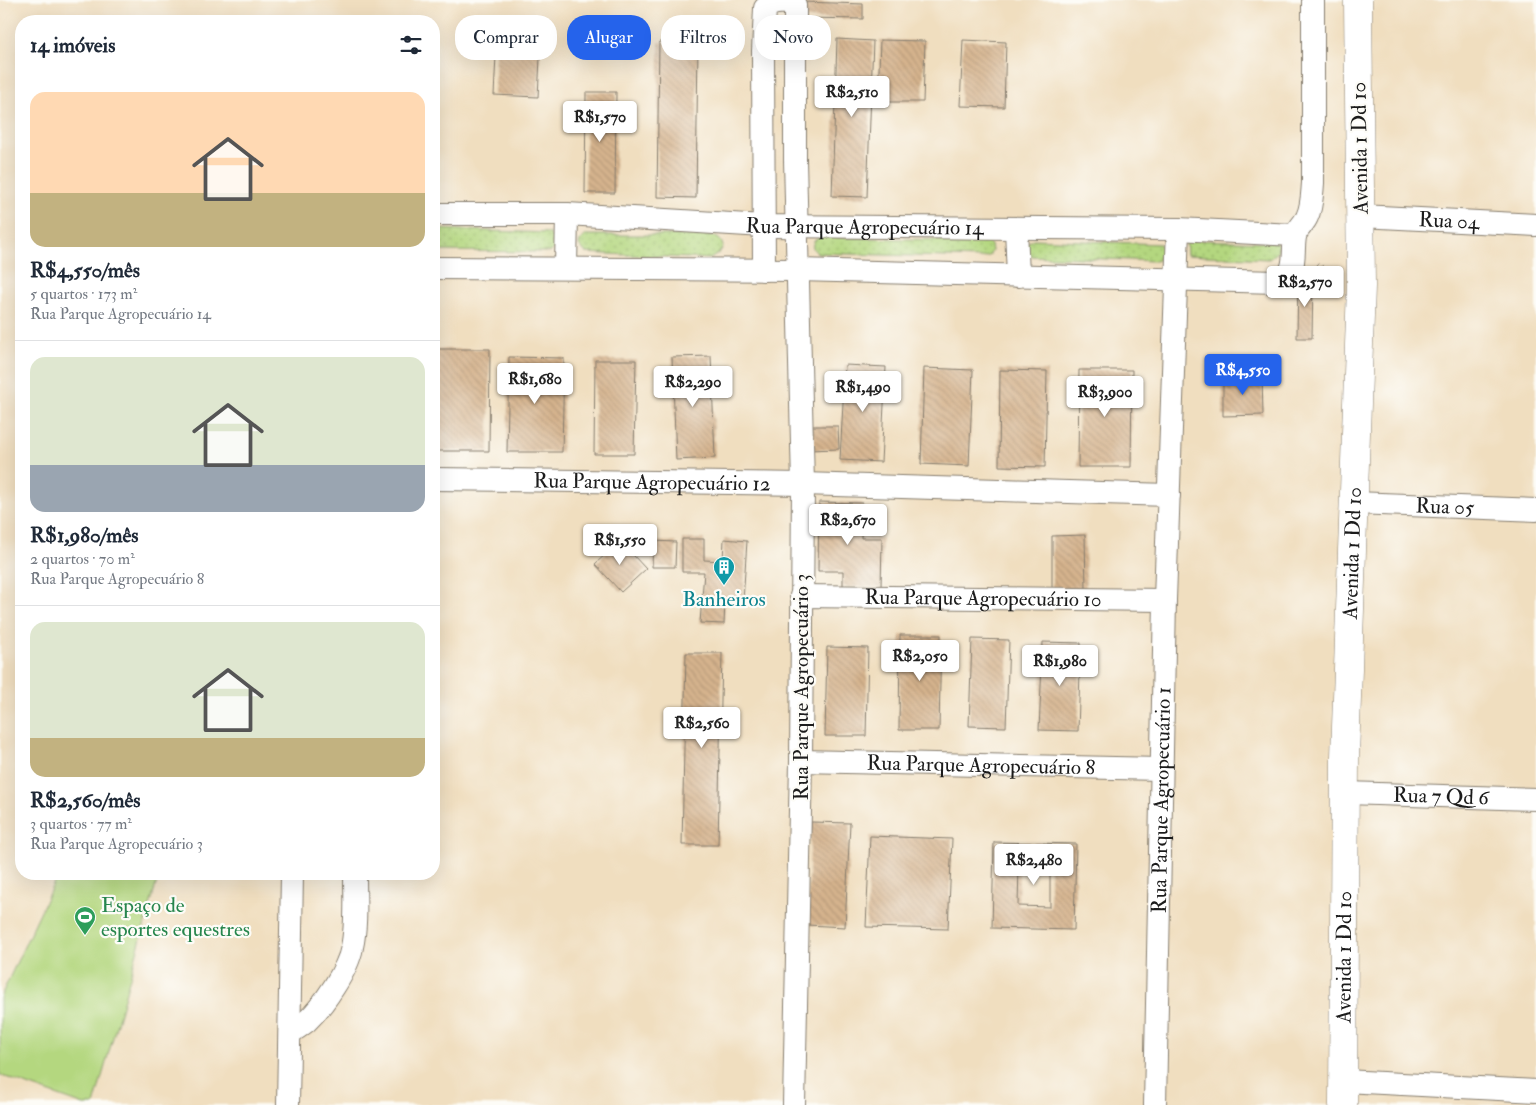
<!DOCTYPE html>
<html lang="pt">
<head>
<meta charset="utf-8">
<style>
	body { margin:0; font-family:"IM FELL Double Pica",serif; background:#f2f2f3; color:#1f2937; height:100vh; display:flex; flex-direction:column; font-size:19px; white-space:nowrap }
	* { box-sizing:border-box; margin:0 }
	p { font-size:16px; color:#747a83 }
	.icon { flex:none; width:28px; height:28px; fill:none; stroke:currentColor; stroke-width:2; stroke-linecap:round; stroke-linejoin:round }
	.map { position:relative; flex:1; overflow:hidden }
	.details { position:absolute; left:15px; top:15px; width:425px; height:865px; display:flex; flex-direction:column; background:#fff; border-radius:20px; box-shadow:0 5px 20px #0002 }
	.details>* { flex:none }
	.banner { position:absolute; left:455px; top:15px; width:475px; height:45px; display:flex; gap:10px }
	.price { position:absolute; translate:-50% -42px; padding:0 11px; border-radius:5px; background:#fff; color:#222; font-size:16px; line-height:32px; filter:drop-shadow(0 1px 2px #0008) }
	.price::after { content:''; position:absolute; left:50%; top:30px; width:15px; height:11px; margin-left:-8px; background:inherit; clip-path:polygon(0 0,100% 0,50% 100%) }
	.price.selected { background:#2563eb; color:#fff }
	ul { padding:0; list-style:none }
	li { display:grid; align-content:center; gap:10px; height:265px; padding:0 15px }
	li+li { border-top:1px solid #e0e1e3 }
	li span { display:grid; place-items:center; height:155px; border-radius:15px; color:#555 }
	li>.icon { margin-inline-start:auto }
	span .icon { width:90px; height:90px; fill:#fffc; stroke-width:1 }
	li b { font-size:21px }
	h2 { display:flex; justify-content:space-between; align-items:center; height:60px; padding:0 15px; font-size:21px }
	.tag { padding:0 18px; border-radius:20px; background:#fff; box-shadow:0 5px 20px #0002; font-size:18px; line-height:45px }
	.tag.selected { background:#2563eb; color:#fff }
	.map>svg:first-child { display:block }
</style>
</head>
<body>
<div class="map">
<svg width="1536" height="1105" viewBox="0 0 1536 1105">
	<defs>
		<pattern id="park-dots" width="8" height="8" patternUnits="userSpaceOnUse" patternTransform="scale(1.25)"><rect width="8" height="8" fill="#b4d77f"/><path d="M2 2h.1M6 6h.1" fill="none" stroke="#9ab86d" stroke-width="1.8" stroke-linecap="round"/></pattern>
		<pattern id="building-back-hatch" width="6" height="6" patternUnits="userSpaceOnUse" patternTransform="scale(1.25)"><rect width="6" height="6" fill="#d5b38d"/><path d="M-1 5l2 2M0 0l6 6M5-1l2 2" fill="none" stroke="#b69979"/></pattern>
	</defs>
	<rect width="100%" height="100%" fill="#fdfcf7"/>
	<filter id="ink" filterUnits="userSpaceOnUse"><feTurbulence type="fractalNoise" baseFrequency=".02" numOctaves="2"/><feDisplacementMap in="SourceGraphic" scale="10" xChannelSelector="R" yChannelSelector="G"/><feConvolveMatrix kernelMatrix="1 2 1 2 8 2 1 2 1" color-interpolation-filters="sRGB"/></filter>
	<filter id="wash" filterUnits="userSpaceOnUse"><feTurbulence type="fractalNoise" baseFrequency=".0096" numOctaves="4" result="noise"/><feDisplacementMap in="SourceGraphic" scale="20" xChannelSelector="R" yChannelSelector="G"/><feGaussianBlur stdDeviation="1.12" result="paint"/><feColorMatrix in="noise" values="0 0 0 0 0 0 0 0 0 0 0 0 0 0 0 0 0 1.4 0 .05"/><feComposite in="paint" operator="in"/></filter>
	<g filter="url(#wash)">
		<rect width="100%" height="100%" fill="#f0debf"/>
		<path fill="#b4d77f" stroke="#687a4e" d="M58 874H159L94 1105H84L0 1075V998Z"/>
		<path fill="url(#park-dots)" stroke="#687a4e" d="M434 229 548 233C556 239 557 245 551 252L434 251Z
			M586 235H709C717 237 722 239 723 247L719 253 710 259 586 253 579 245 580 241Z
			M819 237 987 241 991 245 992 251 989 256 980 258 817 253C810 247 812 242 819 237Z
			M1033 239 1160 244 1164 251 1161 259 1155 261 1031 256 1026 250V244Z
			M1186 240 1276 242 1278 246V252L1269 259 1187 255Z"/>
		<g id="blocks">
			<path fill="url(#building-back-hatch)" fill-rule="evenodd" d="M803 2 863 4V19L803 18Z
				M497 36 541 38 538 97 494 95Z
				M837 39 873 41 867 197 832 196Z
				M880 40 925 41 923 102H878Z
				M963 40 1006 42 1004 107 960 106Z
				M659 42 698 43 696 198 657 197Z
				M586 92H616L615 193H585Z
				M1298 278H1313L1312 338H1297Z
				M434 349H490L489 451H434Z
				M711 356 715 458 676 460 672 357Z
				M509 357 564 358 562 452H507Z
				M595 360H636L634 454H594Z
				M845 365 886 367 881 462 840 460Z
				M924 368 973 370 969 466 921 464Z
				M1000 370 1047 371 1045 467 999 466Z
				M1079 370H1132L1131 467H1078Z
				M1262 376 1263 415 1223 416V377Z
				M806 426H838L839 449 807 450Z
				M819 502 862 503 861 538H882L881 587H843V571H818Z
				M1085 535 1086 590H1052V536Z
				M682 539H704V560L723 561 724 539 747 541 743 601 725 600 724 624 700 623 704 572H682Z
				M620 541 646 569 621 592 595 564Z
				M653 541 676 542 675 567H652Z
				M900 635H941L939 730H899Z
				M972 639 1009 640 1006 727 969 726Z
				M1043 642 1081 643 1078 731 1039 730Z
				M827 647 868 648 866 736H825Z
				M686 653H722L718 845H682Z
				M811 822 850 823 845 927 807 925Z
				M870 836 952 839 948 929 866 927Z
				M994 842 1076 844 1074 930 992 928ZM1019 865H1050V907L1018 906Z"/>
		</g>
	</g>
	<g filter="url(#ink)">
		<use href="#blocks" fill-opacity="0" stroke="#867d6e" stroke-width="1"/>
		<g fill="none" stroke-linecap="round" stroke-linejoin="round">
			<g stroke="#867d6e" stroke-width="24">
				<g id="minor">
					<path id="s1" d="M434 214H567L764 226 1178 229 1295 235"/>
					<path id="s2" d="M1361 216 1536 225"/>
					<path d="M1016 228 1018 276"/>
					<path d="M434 268 797 270 1280 282C1298 271 1292 254 1295 237 1296 230 1304 224 1307 217 1312 207 1312 194 1313 183V0"/>
					<path d="M566 268 567 214"/>
					<path d="M764 270 763 51 765 8C772 2 788 1 795 5V160L803 484 801 761 794 1105"/>
					<path id="s3" d="M434 479 803 484 1169 495"/>
					<path id="s4" d="M1354 503 1536 510"/>
					<path id="s5" d="M801 596 1165 600"/>
					<path id="s6" d="M801 761 1161 769"/>
					<path id="s7" d="M1346 793 1536 799"/>
					<path d="M290 1033C295 1030 301 1026 306 1022 323 1006 348 970 352 947 357 924 355 898 355 874"/>
					<path d="M1344 1081 1536 1091"/>
					<path d="M288 1105 292 874"/>
					<path id="s8" d="M1155 1105 1165 600 1178 229"/>
				</g>
			</g>
			<g stroke="#867d6e" stroke-width="29">
				<g id="tertiary">
					<path id="s9" d="M1343 1105 1345 757 1361 286 1358 0"/>
				</g>
			</g>
			<path stroke="#867d6e" stroke-width="3" stroke-dasharray="1 4" stroke-linecap="butt" d="M1317 264 1333 272"/>
			<use href="#minor" stroke="#fff" stroke-width="22"/>
			<use href="#tertiary" stroke="#fff" stroke-width="28"/>
		</g>
	</g>
	<defs>
		<g id="building-pin" transform="scale(1.125)"><path d="M0 17L-7.5 6A9.5 9.5 0 1 1 7.5 6Z" fill="#0f9aa8" stroke="#fdfcf7"/><path d="M-4-6H4V6H1V3H-1V6H-4ZM-2.5-4.3h1.7v1.8h-1.7ZM.8-4.3h1.7v1.8H.8ZM-2.5-1h1.7V.8h-1.7ZM.8-1h1.7V.8H.8Z" fill="#fff"/></g>
		<g id="stadium-pin" transform="scale(1.125)"><path d="M0 17L-7.5 6A9.5 9.5 0 1 1 7.5 6Z" fill="#2e9e5b" stroke="#fdfcf7"/><path d="M0-5a6.5 5 0 1 0 0 10a6.5 5 0 1 0 0-10ZM-3.5-1.8h7v3.6h-7Z" fill="#fff"/></g>
	</defs>
	<g fill-rule="evenodd">
		<use href="#building-pin" x="724" y="567"/>
		<use href="#stadium-pin" x="85" y="917"/>
	</g>
	<g text-anchor="middle" dominant-baseline="central" stroke-width="4.5" stroke-linejoin="round" paint-order="stroke">
		<g font-size="21" fill="#1c1c1c" stroke="#fdfcf7">
			<text transform="translate(1360 148) rotate(-91)">Avenida 1 Dd 10</text>
			<text stroke="none"><textPath href="#s2" startOffset="88">Rua 04</textPath></text>
			<text stroke="none"><textPath href="#s1" startOffset="431">Rua Parque Agropecuário 14</textPath></text>
			<text stroke="none"><textPath href="#s3" startOffset="218">Rua Parque Agropecuário 12</textPath></text>
			<text stroke="none"><textPath href="#s4" startOffset="91">Rua 05</textPath></text>
			<text stroke="none"><textPath href="#s9" startOffset="552">Avenida 1 Dd 10</textPath></text>
			<text stroke="none"><textPath href="#s5" startOffset="182">Rua Parque Agropecuário 10</textPath></text>
			<text transform="translate(801 687) rotate(-90)">Rua Parque Agropecuário 3</text>
			<text stroke="none"><textPath href="#s6" startOffset="180">Rua Parque Agropecuário 8</textPath></text>
			<text stroke="none"><textPath href="#s7" startOffset="95">Rua 7 Qd 6</textPath></text>
			<text stroke="none"><textPath href="#s8" startOffset="305">Rua Parque Agropecuário 1</textPath></text>
			<text stroke="none"><textPath href="#s9" startOffset="148">Avenida 1 Dd 10</textPath></text>
		</g>
		<g font-size="21" fill="#0d838f" stroke="#fdfcf7">
			<text x="724" y="599">Banheiros</text>
		</g>
		<g font-size="21" fill="#27864d" stroke="#fdfcf7" text-anchor="start">
			<text x="101" y="905">Espaço de<tspan x="101" dy="24">esportes equestres</tspan></text>
		</g>
	</g>
</svg>
<b class="price" style="left:852px;top:118px">R$2,510</b>
<b class="price" style="left:600px;top:143px">R$1,570</b>
<b class="price" style="left:1305px;top:308px">R$2,570</b>
<b class="price selected" style="left:1243px;top:396px">R$4,550</b>
<b class="price" style="left:535px;top:405px">R$1,680</b>
<b class="price" style="left:693px;top:408px">R$2,290</b>
<b class="price" style="left:863px;top:413px">R$1,490</b>
<b class="price" style="left:1105px;top:418px">R$3,900</b>
<b class="price" style="left:848px;top:546px">R$2,670</b>
<b class="price" style="left:620px;top:566px">R$1,550</b>
<b class="price" style="left:920px;top:682px">R$2,050</b>
<b class="price" style="left:1060px;top:687px">R$1,980</b>
<b class="price" style="left:702px;top:749px">R$2,560</b>
<b class="price" style="left:1034px;top:886px">R$2,480</b>
<div class="banner">
<a class="tag">Comprar</a>
<a class="tag selected">Alugar</a>
<a class="tag">Filtros</a>
<a class="tag">Novo</a>
</div>
<section class="details">
<h2>14 imóveis<svg class="icon" aria-label="filters" viewBox="0 0 24 24"><path d="M4 7h16M4 17h16"/><circle cx="9" cy="7" r="2"/><circle cx="15" cy="17" r="2"/></svg></h2>
<ul>
<li><span style="background:linear-gradient(#ffd9b3 65%,#c2b280 0)"><svg class="icon" aria-label="home" viewBox="0 0 24 24"><path d="M3 11l9-7 9 7M6 9v11h12V9"/></svg></span><div><b>R$4,550/mês</b><p>5 quartos · 173 m²</p><p>Rua Parque Agropecuário 14</p></div></li>
<li><span style="background:linear-gradient(#dfe7d0 70%,#9aa5b1 0)"><svg class="icon" aria-label="home" viewBox="0 0 24 24"><path d="M3 11l9-7 9 7M6 9v11h12V9"/></svg></span><div><b>R$1,980/mês</b><p>2 quartos · 70 m²</p><p>Rua Parque Agropecuário 8</p></div></li>
<li><span style="background:linear-gradient(#dfe7d0 75%,#c2b280 0)"><svg class="icon" aria-label="home" viewBox="0 0 24 24"><path d="M3 11l9-7 9 7M6 9v11h12V9"/></svg></span><div><b>R$2,560/mês</b><p>3 quartos · 77 m²</p><p>Rua Parque Agropecuário 3</p></div></li>
</ul>
</section>
</div>
</body>
</html>
